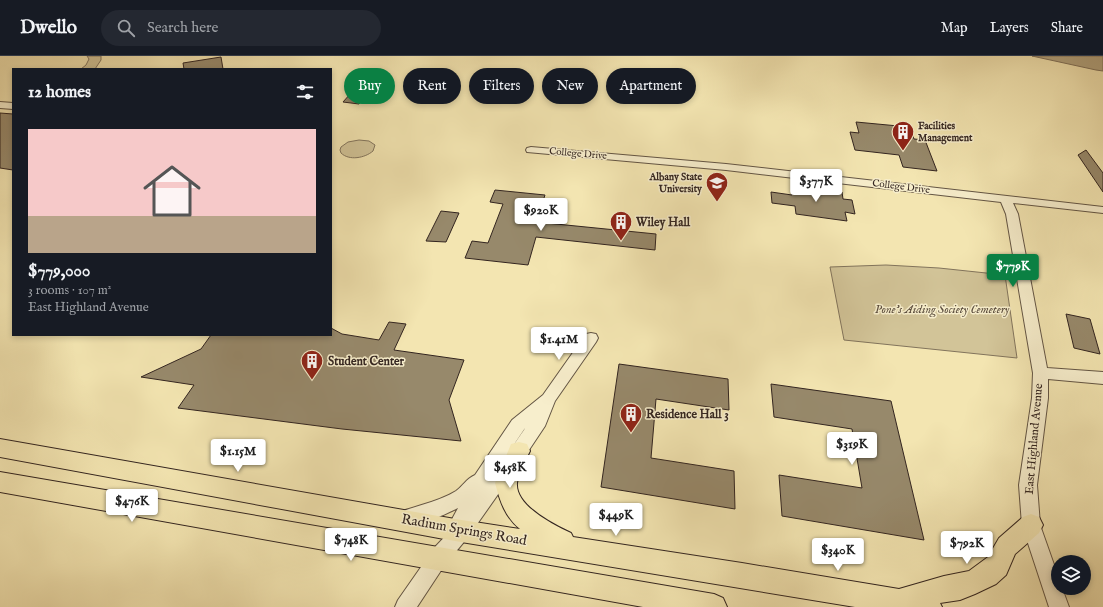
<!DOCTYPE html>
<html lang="en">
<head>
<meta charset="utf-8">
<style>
	body { margin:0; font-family:"IM FELL English",serif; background:#242831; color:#f1f3f6; height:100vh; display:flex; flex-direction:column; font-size:15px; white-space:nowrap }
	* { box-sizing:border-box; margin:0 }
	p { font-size:13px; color:#9ea1a6 }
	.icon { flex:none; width:22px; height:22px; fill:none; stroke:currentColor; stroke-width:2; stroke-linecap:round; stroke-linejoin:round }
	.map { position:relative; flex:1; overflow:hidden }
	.drawer { position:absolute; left:12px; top:12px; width:320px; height:268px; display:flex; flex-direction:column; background:#171b24; border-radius:0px; box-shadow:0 2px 6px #0003 }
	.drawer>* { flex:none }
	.banner { position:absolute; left:344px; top:12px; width:380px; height:36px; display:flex; gap:8px }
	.controls { position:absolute; left:1051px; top:499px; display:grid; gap:8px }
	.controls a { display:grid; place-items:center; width:40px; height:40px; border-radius:50%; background:#171b24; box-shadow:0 2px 6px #0003; font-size:20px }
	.price { position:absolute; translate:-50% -34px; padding:0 9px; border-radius:4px; background:#fff; color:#222; font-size:13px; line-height:26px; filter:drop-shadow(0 1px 2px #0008) }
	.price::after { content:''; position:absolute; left:50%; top:24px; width:12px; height:9px; margin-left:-6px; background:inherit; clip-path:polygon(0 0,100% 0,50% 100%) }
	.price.selected { background:#0b8043; color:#fff }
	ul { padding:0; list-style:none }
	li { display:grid; align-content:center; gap:8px; height:212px; padding:0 16px }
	li span { display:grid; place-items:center; height:124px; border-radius:0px; color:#555 }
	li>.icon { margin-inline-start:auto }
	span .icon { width:72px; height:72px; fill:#fffc; stroke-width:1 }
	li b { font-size:17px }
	h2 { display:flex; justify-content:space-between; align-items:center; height:48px; padding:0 16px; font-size:17px }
	.chip { padding:0 14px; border-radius:18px; background:#171b24; box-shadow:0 2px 6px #0003; font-size:14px; line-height:36px }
	.chip.selected { background:#0b8043; color:#fff }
	header { display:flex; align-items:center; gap:24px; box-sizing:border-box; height:56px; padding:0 20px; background:#171b24; border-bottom:1px solid #363941 }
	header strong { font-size:19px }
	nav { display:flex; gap:22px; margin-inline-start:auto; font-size:14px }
	.search { width:280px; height:36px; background:#242831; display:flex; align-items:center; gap:10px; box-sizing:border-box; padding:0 14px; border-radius:22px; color:#9ea1a6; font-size:15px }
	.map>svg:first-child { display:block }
</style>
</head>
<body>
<header>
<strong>Dwello</strong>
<div class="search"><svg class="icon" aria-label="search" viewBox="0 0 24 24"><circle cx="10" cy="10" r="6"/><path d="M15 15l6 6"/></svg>Search here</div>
<nav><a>Map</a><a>Layers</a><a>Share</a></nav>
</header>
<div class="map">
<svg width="1103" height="551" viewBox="0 0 1103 551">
	<rect width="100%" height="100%" fill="#f3e5b1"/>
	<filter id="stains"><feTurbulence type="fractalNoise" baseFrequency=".005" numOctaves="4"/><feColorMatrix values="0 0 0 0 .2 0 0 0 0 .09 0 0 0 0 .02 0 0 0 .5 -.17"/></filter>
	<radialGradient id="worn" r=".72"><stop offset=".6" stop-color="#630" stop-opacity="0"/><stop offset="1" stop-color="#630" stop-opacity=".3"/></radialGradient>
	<path fill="#d2c498" stroke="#82745c" d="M87 0H101V4L95 13H81L86 9 89 3Z
		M359 84 369 85 375 89 373 95C365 102 349 105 341 97L340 94 341 91 348 86Z
		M886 209 939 212 1005 219 1017 302 844 284 830 211Z"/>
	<path fill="#b2a480" stroke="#7f715a" d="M1032 0H1103V15L1096 14Z"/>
	<path fill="#97896b" stroke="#332520" d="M221 1 223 13H184L183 7Z
		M359 28 374 29 359 48 343 46Z
		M0 57 13 58V114L0 112Z
		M856 66 909 71 914 83 925 84 937 115 903 111 899 99 855 94 850 76 859 77Z
		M1086 94 1103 117V136L1078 99Z
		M792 130 842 136 843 143 852 144 855 158 845 156 847 165 796 158 795 150 772 147 771 136 792 139Z
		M495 134 545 139 536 166 656 178 655 194 536 181 528 209 465 202 472 185 488 187 503 148 490 146Z
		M441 155 459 157 446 186 426 185Z
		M1066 258 1090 263 1100 298 1074 292Z
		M389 266 406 268 394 294 464 304 449 344 461 385 342 373 178 352 194 329 141 321 201 293 211 279H331V272L342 278 379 284Z
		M619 308 728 323 729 354 656 343 651 402 734 415 735 453 601 431Z
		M771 328 891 345 924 484 782 460 779 419 862 432 852 373 774 361Z"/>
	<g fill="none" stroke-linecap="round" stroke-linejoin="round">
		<g stroke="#635544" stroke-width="2">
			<path id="minor" d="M0 46 13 47V53L0 52Z
				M531 91 726 108 1103 151V157L1013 147 1018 158 1047 312 1103 316V328L1048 323V342L1037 429 1040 469 1058 520V532H1062L1069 551H1049L1022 469 1019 429 1032 342 1033 317 1006 158 1001 146 726 114 527 96 526 94 527 92Z
				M591 277 596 278 598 282 596 286 555 345 545 370 525 400 468 481 444 510 417 551H395L398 544 435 491 454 471 451 465 458 452C443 459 415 474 400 468L397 462 400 456C419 449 438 446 456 435 463 430 466 423 475 419L512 364 543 339 586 278ZM525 372 506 400 524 374Z"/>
		</g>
		<g stroke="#332520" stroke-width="2">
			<path id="major" d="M0 383 455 463 520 473C505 461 500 445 495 427L511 388 519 386 527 388 530 395C526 403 518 419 517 427 515 450 554 469 571 477L573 481 742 507 899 533 944 520 969 515 988 501 999 482 1023 461 1031 458 1039 461 1043 469 1039 477 1015 498 1006 519 996 528 975 538 960 544 940 547 942 551H855L455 485 0 401Z
				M0 416 714 538 723 542 727 551H643L0 436Z"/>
		</g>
		<use href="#minor" fill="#f7eecc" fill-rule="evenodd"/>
		<use href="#major" fill="#f3e5b1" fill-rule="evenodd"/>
	</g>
	<defs>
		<g id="building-pin" transform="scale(1.15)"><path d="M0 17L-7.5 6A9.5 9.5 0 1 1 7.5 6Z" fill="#8f2418" stroke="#f7eecc"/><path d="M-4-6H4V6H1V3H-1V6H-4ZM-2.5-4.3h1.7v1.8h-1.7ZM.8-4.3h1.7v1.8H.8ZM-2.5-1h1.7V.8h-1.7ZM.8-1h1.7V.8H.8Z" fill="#fff"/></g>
		<g id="university-pin" transform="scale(1.15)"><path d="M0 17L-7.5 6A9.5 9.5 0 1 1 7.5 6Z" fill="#8f2418" stroke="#f7eecc"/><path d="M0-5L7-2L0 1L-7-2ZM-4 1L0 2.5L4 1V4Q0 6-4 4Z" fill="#fff"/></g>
	</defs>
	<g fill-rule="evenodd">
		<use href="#building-pin" x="903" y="76"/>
		<use href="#university-pin" x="717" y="127"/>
		<use href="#building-pin" x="621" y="166"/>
		<use href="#building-pin" x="312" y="305"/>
		<use href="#building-pin" x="631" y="358"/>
	</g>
	<g text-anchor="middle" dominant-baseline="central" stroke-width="3" stroke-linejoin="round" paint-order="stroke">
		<g font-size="10" font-weight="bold" fill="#332520" stroke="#f7eecc" text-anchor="start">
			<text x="918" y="70">Facilities<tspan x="918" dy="12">Management</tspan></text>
			<text x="702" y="121" text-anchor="end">Albany State<tspan x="702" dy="12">University</tspan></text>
		</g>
		<g font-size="10" fill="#332520" stroke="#f7eecc">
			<text transform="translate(578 98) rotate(5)">College Drive</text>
			<text transform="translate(901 131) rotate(7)">College Drive</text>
		</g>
		<g font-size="12" font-weight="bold" fill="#332520" stroke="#f7eecc" text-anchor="start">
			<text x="636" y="166">Wiley Hall</text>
			<text x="328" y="305">Student Center</text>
			<text x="646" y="358">Residence Hall 3</text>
		</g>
		<g font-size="12" font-style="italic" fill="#5b4d3e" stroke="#f7eecc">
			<text x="942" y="253">Pone's Aiding Society Cemetery</text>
		</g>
		<g font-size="12" fill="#332520" stroke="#f7eecc">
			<text transform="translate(1034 383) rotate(-85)">East Highland Avenue</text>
		</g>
		<g font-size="14" fill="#332520" stroke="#f7eecc">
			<text transform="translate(464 474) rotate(10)">Radium Springs Road</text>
		</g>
	</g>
	<rect width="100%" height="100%" filter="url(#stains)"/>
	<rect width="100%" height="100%" fill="url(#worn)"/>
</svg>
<div class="controls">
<a><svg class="icon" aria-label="layers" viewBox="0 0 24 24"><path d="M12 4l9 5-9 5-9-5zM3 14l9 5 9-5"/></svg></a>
</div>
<b class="price" style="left:816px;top:147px">$377K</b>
<b class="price" style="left:541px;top:176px">$920K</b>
<b class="price selected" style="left:1013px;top:232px">$779K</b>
<b class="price" style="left:559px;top:305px">$1.41M</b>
<b class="price" style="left:852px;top:410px">$319K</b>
<b class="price" style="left:238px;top:417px">$1.15M</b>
<b class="price" style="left:510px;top:433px">$458K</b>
<b class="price" style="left:132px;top:467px">$476K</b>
<b class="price" style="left:616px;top:481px">$449K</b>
<b class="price" style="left:351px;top:506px">$748K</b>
<b class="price" style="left:967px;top:509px">$792K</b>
<b class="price" style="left:838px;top:516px">$340K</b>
<div class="banner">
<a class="chip selected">Buy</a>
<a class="chip">Rent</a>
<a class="chip">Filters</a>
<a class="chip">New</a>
<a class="chip">Apartment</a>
</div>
<section class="drawer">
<h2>12 homes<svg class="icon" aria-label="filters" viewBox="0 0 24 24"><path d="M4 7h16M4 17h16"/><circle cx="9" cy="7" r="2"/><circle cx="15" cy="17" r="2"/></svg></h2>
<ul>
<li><span style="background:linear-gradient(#f6c9c9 70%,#b9a48a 0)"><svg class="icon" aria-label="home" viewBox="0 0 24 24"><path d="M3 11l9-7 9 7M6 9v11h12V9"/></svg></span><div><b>$779,000</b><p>3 rooms · 107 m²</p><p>East Highland Avenue</p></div></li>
</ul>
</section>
</div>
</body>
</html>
